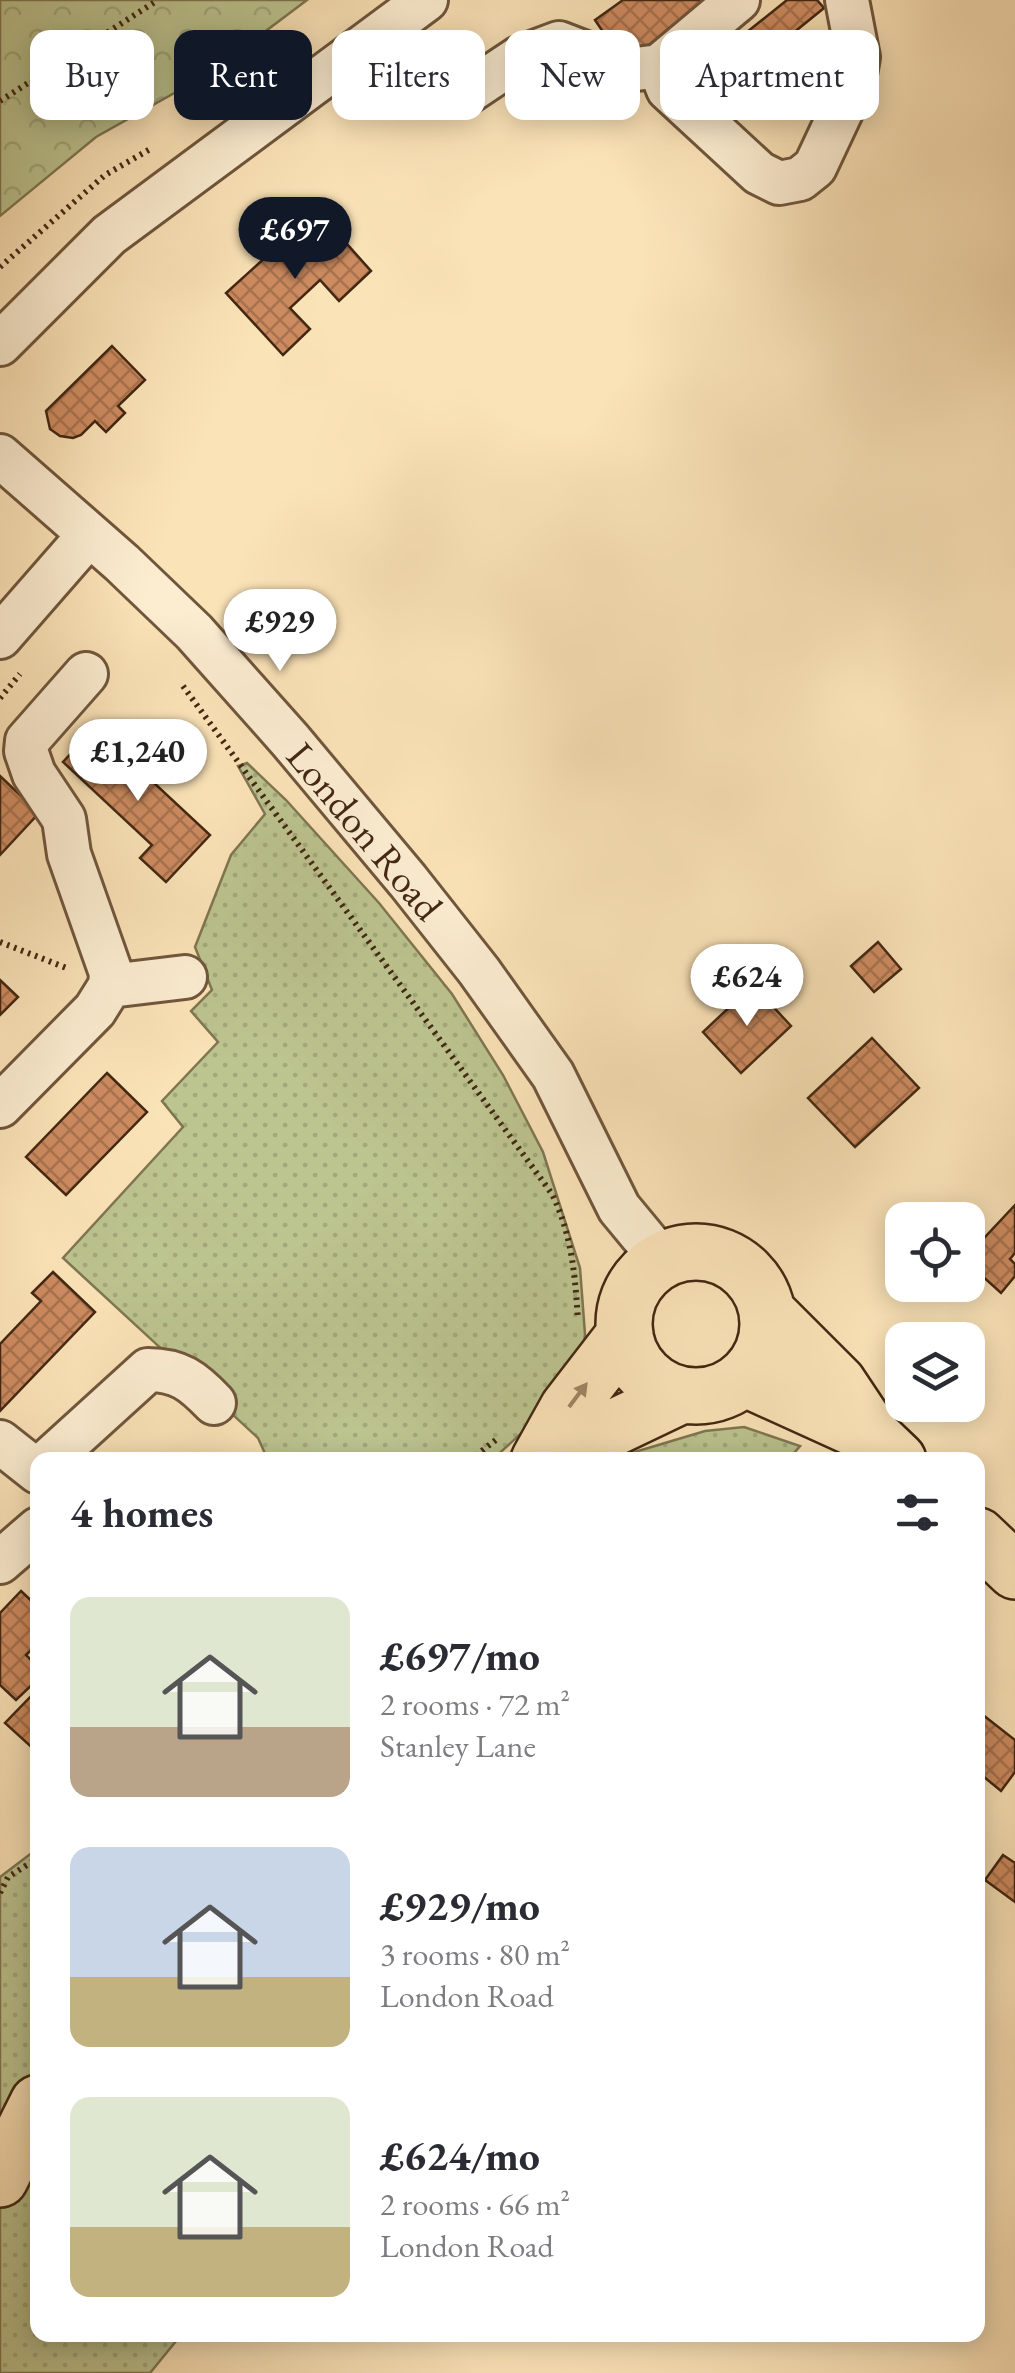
<!DOCTYPE html>
<html lang="en">
<head>
<meta charset="utf-8">
<style>
	body { margin:0; font-family:"EB Garamond",serif; background:#f7f7f7; color:#2b2b33; height:100vh; display:flex; flex-direction:column; font-size:38px; white-space:nowrap }
	* { box-sizing:border-box; margin:0 }
	p { font-size:32px; color:#7c7c81 }
	.icon { flex:none; width:55px; height:55px; fill:none; stroke:currentColor; stroke-width:2; stroke-linecap:round; stroke-linejoin:round }
	.map { position:relative; flex:1; overflow:hidden }
	.drawer { position:absolute; left:30px; top:1452px; width:955px; height:890px; display:flex; flex-direction:column; background:#fff; border-radius:20px; box-shadow:0 5px 25px #0003 }
	.drawer>* { flex:none }
	.top-card { position:absolute; left:30px; top:30px; width:955px; height:90px; display:flex; gap:20px }
	.fabs { position:absolute; left:885px; top:1202px; display:grid; gap:20px }
	.fabs a { display:grid; place-items:center; width:100px; height:100px; border-radius:20px; background:#fff; box-shadow:0 5px 25px #0003; font-size:50px }
	.price { position:absolute; translate:-50% -85px; padding:0 22px; border-radius:35px; background:#fff; color:#222; font-size:32px; line-height:65px; filter:drop-shadow(0 2px 5px #0008) }
	.price::after { content:''; position:absolute; left:50%; top:60px; width:30px; height:22px; margin-left:-15px; background:inherit; clip-path:polygon(0 0,100% 0,50% 100%) }
	.price.active { background:#111827; color:#fff }
	ul { padding:0; list-style:none }
	li { display:flex; align-items:center; gap:30px; height:250px; padding:0 40px }
	li span { display:grid; place-items:center; flex:none; width:280px; height:200px; border-radius:20px; color:#555 }
	li>.icon { margin-inline-start:auto }
	span .icon { width:120px; height:120px; fill:#fffc; stroke-width:1 }
	li b { font-size:42px }
	h2 { display:flex; justify-content:space-between; align-items:center; height:120px; padding:0 40px; font-size:42px }
	.pill { padding:0 35px; border-radius:20px; background:#fff; box-shadow:0 5px 25px #0003; font-size:35px; line-height:90px }
	.pill.active { background:#111827; color:#fff }
	.map>svg:first-child { display:block }
</style>
</head>
<body>
<div class="map">
<svg width="1015" height="2373" viewBox="0 0 1015 2373">
	<defs>
		<pattern id="grass-dots" width="8" height="8" patternUnits="userSpaceOnUse" patternTransform="scale(2.5)"><rect width="8" height="8" fill="#bcc490"/><path d="M2 2h.1M6 6h.1" fill="none" stroke="#a3a87b" stroke-width="1.8" stroke-linecap="round"/></pattern>
		<pattern id="park-crowns" width="20" height="18" patternUnits="userSpaceOnUse" patternTransform="scale(2.5)"><rect width="20" height="18" fill="#bcc490"/><path d="M2 6a3 3 0 1 1 6 0M12 15a3 3 0 1 1 6 0" fill="none" stroke="#a3a87b"/></pattern>
		<pattern id="building-cross-hatch" width="8" height="8" patternUnits="userSpaceOnUse" patternTransform="scale(2.5)"><rect width="8" height="8" fill="#cd8b60"/><path d="M0 0l8 8M0 8l8-8" fill="none" stroke="#a8724e"/></pattern>
	</defs>
	<rect width="100%" height="100%" fill="#fbe3b8"/>
	<filter id="stains"><feTurbulence type="fractalNoise" baseFrequency=".002" numOctaves="4"/><feColorMatrix values="0 0 0 0 .2 0 0 0 0 .09 0 0 0 0 .02 0 0 0 .5 -.17"/></filter>
	<radialGradient id="worn" r=".72"><stop offset=".6" stop-color="#630" stop-opacity="0"/><stop offset="1" stop-color="#630" stop-opacity=".3"/></radialGradient>
	<path fill="url(#grass-dots)" stroke="#7f7651" stroke-width="2.5" d="M247 763 286 800 379 903 452 994 503 1075 543 1152 580 1268 585 1334 582 1365 548 1409 492 1460H268L258 1438 63 1258 183 1127 162 1101 218 1042 191 1011 212 990 195 947 231 855 265 814 238 766Z
		M744 1427 800 1446 788 1460H608L705 1431Z
		M37 1849 38 2335H181L150 2373H0V1877Z"/>
	<path fill="url(#park-crowns)" stroke="#7f7651" stroke-width="2.5" d="M0 0H307L210 73 96 137 0 216Z"/>
	<path fill="url(#building-cross-hatch)" stroke="#422712" stroke-width="2.5" d="M623 0H719L639 56 625 35 612 45 595 20Z
		M787 0H817L824 8 792 34 808 53 746 104 711 61Z
		M309 218 339 251 347 244 371 271 339 301 320 280 290 308 310 329 283 355 226 293Z
		M112 346 145 380 118 406 125 413 106 432 95 421 81 435 73 438 60 436 50 429 46 411Z
		M95 728 210 835 166 882 140 858 152 845 63 762Z
		M0 776 39 813 0 855Z
		M878 942 901 969 874 992 851 966Z
		M0 980 18 997 0 1015Z
		M753 985 791 1026 741 1073 703 1032Z
		M872 1038 919 1088 855 1147 808 1098Z
		M107 1073 147 1112 66 1195 26 1157Z
		M1015 1205V1253L1010 1259 1015 1264V1276L1001 1293 968 1263V1221L985 1237Z
		M53 1272 95 1312 0 1411V1344L41 1301 32 1293Z
		M21 1591 38 1607V1643L26 1655 38 1667V1679L16 1700 0 1685V1613Z
		M38 1689V1753L5 1723Z
		M983 1715 1015 1740V1772L1001 1791 978 1772V1723Z
		M1003 1855 1015 1863V1902L985 1880Z"/>
	<g fill="none" stroke-linecap="round" stroke-linejoin="round">
		<g stroke="#70563c" stroke-width="48">
			<path id="minor" d="M387 31 440 90 468 92 519 58 559 43 629 70 659 66 738 0
				M659 66 668 89 759 173 779 183 800 179 815 167 853 86 858 57 847 0
				M0 344 109 235 426 0
				M0 456 122 563 194 632 290 740 408 881 479 971 553 1075 619 1208 662 1260
				M0 637 89 535
				M86 674 27 741 26 751 34 774 64 819 69 854 111 973 110 986
				M0 1106 95 1010 110 986 185 977
				M0 1442 38 1472
				M49 1460 148 1370C179 1370 193 1381 214 1403
				M0 1562 38 1529"/>
		</g>
		<g stroke="#422712" stroke-width="60">
			<path id="major" d="M624 1324a72 72 0 1 1 144 0a72 72 0 1 1-144 0Z
				M768 1313 838 1383 874 1437 898 1460
				M744 1378 874 1437
				M539 1460 568 1408 625 1334
				M546 1460 682 1395
				M978 1536 1015 1571
				M0 2179 38 2103"/>
		</g>
		<path stroke="#422712" stroke-width="6" stroke-dasharray="2.5 5" stroke-linecap="butt" d="M0 101 158 0
			M0 267 105 175 152 148
			M183 686 552 1194C572 1235 575 1275 578 1320
			M0 698 20 674
			M0 942 69 969
			M470 1460 497 1439
			M0 1893 8 1877 38 1858"/>
		<use href="#minor" stroke="#fcedd1" stroke-width="42"/>
		<use href="#major" stroke="#fbe3b8" stroke-width="55"/>
	</g>
	<defs><path id="oneway-solid" d="M-6-.8H1V-3.2L6.5 0L1 3.2V.8H-6Z" transform="scale(2.5)"/></defs>
	<use fill="#9e8565" href="#oneway-solid" transform="translate(578 1395) rotate(-53)"/>
	<g text-anchor="middle" dominant-baseline="central" stroke-width="10" stroke-linejoin="round" paint-order="stroke">
		<g font-size="40" fill="#422712" stroke="#fcedd1">
			<text transform="translate(365 831) rotate(50)">London Road</text>
		</g>
	</g>
	<rect width="100%" height="100%" filter="url(#stains)"/>
	<rect width="100%" height="100%" fill="url(#worn)"/>
</svg>
<div class="fabs">
<a><svg class="icon" aria-label="locate" viewBox="0 0 24 24"><circle cx="12" cy="12" r="6"/><path d="M12 2v4M12 18v4M2 12h4M18 12h4"/></svg></a>
<a><svg class="icon" aria-label="layers" viewBox="0 0 24 24"><path d="M12 4l9 5-9 5-9-5zM3 14l9 5 9-5"/></svg></a>
</div>
<b class="price active" style="left:295px;top:282px">£697</b>
<b class="price" style="left:280px;top:674px">£929</b>
<b class="price" style="left:138px;top:804px">£1,240</b>
<b class="price" style="left:747px;top:1029px">£624</b>
<div class="top-card">
<a class="pill">Buy</a>
<a class="pill active">Rent</a>
<a class="pill">Filters</a>
<a class="pill">New</a>
<a class="pill">Apartment</a>
</div>
<section class="drawer">
<h2>4 homes<svg class="icon" aria-label="filters" viewBox="0 0 24 24"><path d="M4 7h16M4 17h16"/><circle cx="9" cy="7" r="2"/><circle cx="15" cy="17" r="2"/></svg></h2>
<ul>
<li><span style="background:linear-gradient(#dfe7d0 65%,#b9a48a 0)"><svg class="icon" aria-label="home" viewBox="0 0 24 24"><path d="M3 11l9-7 9 7M6 9v11h12V9"/></svg></span><div><b>£697/mo</b><p>2 rooms · 72 m²</p><p>Stanley Lane</p></div></li>
<li><span style="background:linear-gradient(#c9d6e8 65%,#c2b280 0)"><svg class="icon" aria-label="home" viewBox="0 0 24 24"><path d="M3 11l9-7 9 7M6 9v11h12V9"/></svg></span><div><b>£929/mo</b><p>3 rooms · 80 m²</p><p>London Road</p></div></li>
<li><span style="background:linear-gradient(#dfe7d0 65%,#c2b280 0)"><svg class="icon" aria-label="home" viewBox="0 0 24 24"><path d="M3 11l9-7 9 7M6 9v11h12V9"/></svg></span><div><b>£624/mo</b><p>2 rooms · 66 m²</p><p>London Road</p></div></li>
</ul>
</section>
</div>
</body>
</html>
